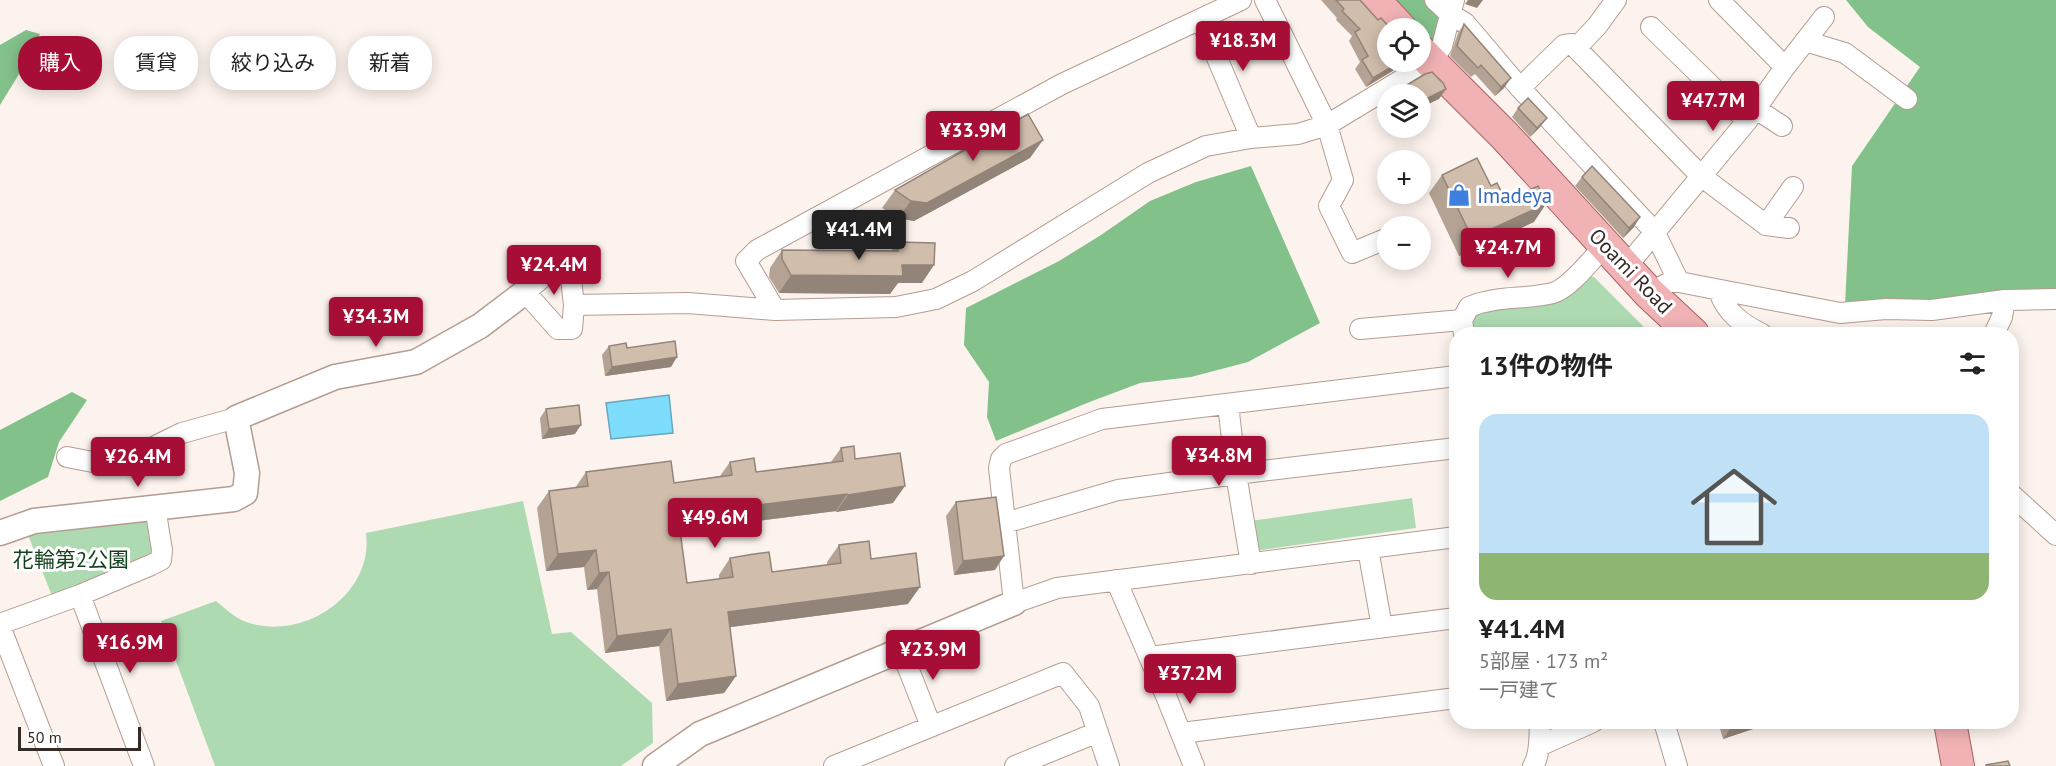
<!DOCTYPE html>
<html lang="ja">
<head>
<meta charset="utf-8">
<style>
	body { margin:0; font-family:"PT Sans","Noto Sans JP",sans-serif; background:#f6f6f6; color:#222; height:100vh; display:flex; flex-direction:column; font-size:22px; white-space:nowrap }
	* { box-sizing:border-box; margin:0 }
	p { font-size:20px; color:#767676 }
	.icon { flex:none; width:33px; height:33px; fill:none; stroke:currentColor; stroke-width:2; stroke-linecap:round; stroke-linejoin:round }
	.map { position:relative; flex:1; overflow:hidden }
	.panel { position:absolute; left:1449px; top:327px; width:570px; height:402px; display:flex; flex-direction:column; background:#fff; border-radius:24px; box-shadow:0 3px 15px #0003 }
	.panel>* { flex:none }
	.guide { position:absolute; left:18px; top:36px; width:570px; height:54px; display:flex; gap:12px }
	.fabs { position:absolute; left:1377px; top:18px; display:grid; gap:12px }
	.fabs a { display:grid; place-items:center; width:54px; height:54px; border-radius:50%; background:#fff; box-shadow:0 3px 15px #0003; font-size:30px }
	.scale { position:absolute; left:18px; bottom:15px; width:123px; box-sizing:border-box; padding-left:6px; border:3px solid #342b26; border-top:0; font-size:16px; line-height:21px; white-space:nowrap; color:#342b26; -webkit-text-stroke:4px #fff; paint-order:stroke }
	.price { position:absolute; translate:-50% -51px; padding:0 14px; border-radius:6px; background:#a70e36; color:#fff; font-size:20px; line-height:39px; filter:drop-shadow(0 2px 3px #0008) }
	.price::after { content:''; position:absolute; left:50%; top:36px; width:18px; height:14px; margin-left:-9px; background:inherit; clip-path:polygon(0 0,100% 0,50% 100%) }
	.price.on { background:#222; color:#fff }
	ul { padding:0; list-style:none }
	li { display:grid; align-content:center; gap:12px; height:318px; padding:0 30px }
	li span { display:grid; place-items:center; height:186px; border-radius:18px; color:#555 }
	li>.icon { margin-inline-start:auto }
	span .icon { width:108px; height:108px; fill:#fffc; stroke-width:1 }
	li b { font-size:26px }
	h2 { display:flex; justify-content:space-between; align-items:center; height:72px; padding:0 30px; font-size:26px }
	.chip { padding:0 21px; border-radius:24px; background:#fff; box-shadow:0 3px 15px #0003; font-size:21px; line-height:54px }
	.chip.on { background:#a70e36; color:#fff }
	.map>svg:first-child { display:block }
</style>
</head>
<body>
<div class="map">
<svg width="2056" height="766" viewBox="0 0 2056 766">
	<rect width="100%" height="100%" fill="#fdf3ee"/>
	<path fill="#aedab2" d="M1587 276 1594 277 1651 334H1474L1472 320 1481 311 1564 300Z
		M1412 498 1416 528 1254 551 1250 521Z
		M523 501 552 634 571 632 652 703 653 743 621 766H215L161 621 216 601C225 608 235 618 246 622 303 642 374 595 366 533Z
		M151 519 156 552 149 562 52 596 28 535Z"/>
	<path fill="#83c18a" d="M1389 0H1427L1445 23 1439 44 1430 46 1421 35 1420 28H1415Z
		M1846 0H2056V294L1845 305 1852 166 1920 67 1868 27Z
		M26 30 40 34 24 66 0 105V45Z
		M1251 166 1320 323 1248 362 1191 377 1140 383 1087 403 996 441 987 417 989 382 964 345 966 308 1059 261 1101 235 1150 201 1196 182Z
		M72 392 87 400 59 442 48 477 0 501V430Z"/>
	<path fill="#7edcfd" stroke="#68a7bc" stroke-width="1.5" d="M669 395 673 433 611 439 606 403Z"/>
	<g fill="none" stroke-linecap="round" stroke-linejoin="round">
		<g stroke="#b49c91" stroke-width="22">
			<path id="minor" d="M1265 0 1327 125 1343 180 1329 206 1352 253 1388 238
				M1435 0 1450 14 1465 23 1520 88 1654 231 1679 282
				M1719 0 1785 67
				M1201 20 1251 138
				M1651 27 1747 121
				M1805 41 1845 53 1907 99
				M1577 47 1597 26 1616 0
				M1520 88 1564 45 1572 44 1701 176 1766 225 1789 228
				M1756 109 1782 126
				M1766 225 1793 187
				M1626 267 1747 121 1785 67 1824 17
				M570 270 574 305 572 329H558L525 292 549 272Z
				M1719 291C1726 313 1742 324 1762 334
				M1649 293 1670 282H1679L1840 313 1886 309 1932 310 2005 300 2056 299
				M574 305 688 303 775 310 896 307 936 299 973 281 1148 173 1206 146 1251 138 1298 134 1327 125 1431 62 1442 46 1454 0
				M775 310 746 261 757 250 1062 84 1241 0
				M1360 329 1462 320
				M1464 334 1462 320 1469 307C1497 295 1525 300 1553 293 1570 288 1593 258 1605 245
				M1994 334 2002 317 2005 300
				M1456 376 1102 419 1006 454 1001 459 999 468 1014 603 1057 588 1456 537
				M1228 404 1236 474 1251 564
				M67 457 98 463 129 459 182 433 236 418
				M2012 495 2056 535
				M1005 523 1118 490 1236 474 1456 448
				M1368 549 1382 627
				M1116 580 1166 696 1194 766
				M80 595 144 766
				M0 624 80 595 151 565 161 560 162 550 155 507
				M0 626 54 766
				M901 650 931 726
				M1150 657 1456 618
				M1664 722 1677 766
				M1182 733 1456 698
				M1539 746 1593 722
				M834 766 1063 673 1089 706 1109 766
				M1015 766 1098 732
				M1533 766C1541 754 1539 735 1540 722"/>
		</g>
		<g stroke="#b49c91" stroke-width="27">
			<path id="tertiary" d="M0 533 34 521 234 499 245 493 247 473 236 418 335 377 416 362 480 326 525 292
				M655 766 700 734 1014 603"/>
		</g>
		<g stroke="#a86262" stroke-width="34">
			<path id="primary" d="M1374 0 1400 28
				M1420 51 1505 136 1649 293 1693 334
				M1950 722 1958 766"/>
		</g>
		<use href="#minor" stroke="#fff" stroke-width="20"/>
		<use href="#tertiary" stroke="#fff" stroke-width="24"/>
		<use href="#primary" stroke="#f1b2b5" stroke-width="32"/>
	</g>
	<path fill="#b4a394" d="M1321 0H1360L1406 63 1366 87 1355 69 1360 62 1349 41 1352 36 1336 20 1337 18Z
		M1464 24 1504 88 1495 96 1475 74 1471 77 1450 56 1458 33Z
		M1388 100V110L1385 104Z
		M1518 108 1547 118 1540 127 1530 137 1512 117Z
		M1030 158 914 221 898 218 882 208 895 190Z
		M1442 175 1491 186 1506 201 1534 222 1459 256 1429 193Z
		M1582 177 1634 227 1623 238 1575 186Z
		M898 242 922 283H898L890 294 779 293 769 277 770 268 782 250 891 251Z
		M609 346 627 348 671 367 605 376 602 355Z
		M546 409 575 434 542 439 540 418Z
		M841 448 855 459 893 503 836 512V511L680 531 687 583 719 579V575L730 558 772 572 827 565V562L839 545 871 559 908 604 730 627 736 676 724 693 666 701 659 646 605 653 597 589 587 590 584 567 546 571 537 508 549 491 575 488 586 472 674 483 720 476 730 462 756 472 831 462Z
		M956 502 995 570 954 575 946 516Z
		M1718 722H1774L1723 739Z"/>
	<path fill="#928478" d="M1468 0H1483L1477 8 1465 4Z
		M1400 62H1407L1366 87 1373 78Z
		M1511 78 1504 88 1495 96 1501 87Z
		M1446 89 1439 99 1420 108V102Z
		M1547 118 1540 127 1530 137 1537 128Z
		M1043 140 1030 158 914 221 898 218 911 201Z
		M1546 204 1534 222 1459 256 1472 238Z
		M1640 217 1634 227 1623 238 1629 228Z
		M902 265H934L922 283H898L890 294 779 293 791 275Z
		M677 357 671 367 605 376 612 367Z
		M581 425 575 434 542 439 549 429Z
		M905 486 893 503 836 512 848 495Z
		M847 494 836 511 666 532 678 515Z
		M596 550 584 567 546 571 558 554Z
		M1004 556 995 570 954 575 963 561Z
		M609 572 597 589 587 590 599 573Z
		M920 587 908 604 716 629 728 612Z
		M671 629 659 646 605 653 617 636Z
		M736 676 724 693 666 701 678 684Z
		M1735 722H1774L1723 739Z"/>
	<path fill="#d1bdac" stroke="#928478" stroke-width="1.5" d="M1336 0H1360L1378 20 1381 18 1390 28H1388V62H1400L1373 78 1362 60 1368 56 1355 32 1360 29 1342 11 1344 9Z
		M1464 24 1511 78 1501 87 1481 65 1478 68 1457 46Z
		M1432 72 1443 83 1446 89 1420 102V94H1392L1425 74Z
		M1528 98 1547 118 1537 128 1518 108Z
		M1028 114 1043 140 927 203 911 201 895 190Z
		M1477 158 1491 186 1497 183 1506 201 1538 186 1546 204 1472 238 1442 175Z
		M1592 166 1640 217 1629 228 1582 177Z
		M898 242 935 243 934 265H902L903 276 791 275 782 259V250L898 251Z
		M675 341 677 357 612 367 609 346 626 343 627 348Z
		M579 405 581 425 549 429 546 409Z
		M854 446 855 459 900 453 905 486 848 495 847 494 678 515 687 583 733 577 730 558 754 554 769 552 772 572 841 563 839 545 869 541 871 559 916 553 920 587 728 612 736 676 678 684 671 629 617 636 609 572 599 573 596 550 558 554 549 491 588 486 586 472 671 461 674 483 732 475 730 462 754 458 756 472 843 461 841 448Z
		M996 497 1004 556 963 561 956 502Z
		M2008 761 2010 766H1986V765Z"/>
	<defs>
		<g id="shop-bare" transform="scale(1.8)"><path d="M-5-2.5h2.3a2.7 3.5 0 0 1 5.4 0H5L5.5 6h-11ZM-1.5-2.5h3a1.5 2.3 0 0 0-3 0Z" fill="#3f7fe0" stroke="#fff" stroke-width="2.5" paint-order="stroke"/></g>
	</defs>
	<g fill-rule="evenodd">
		<use href="#shop-bare" x="1459" y="195"/>
	</g>
	<g text-anchor="middle" dominant-baseline="central" stroke-width="6" stroke-linejoin="round" paint-order="stroke">
		<g font-size="21" fill="#366cbe" stroke="#fff" text-anchor="start">
			<text x="1477" y="195">Imadeya</text>
		</g>
		<g font-size="21" fill="#342b26" stroke="#fff">
			<text transform="translate(1631 271) rotate(46)">Ooami Road</text>
		</g>
		<g font-size="21" fill="#14411d" stroke="#fff">
			<text x="71" y="559">花輪第2公園</text>
		</g>
	</g>
</svg>
<div class="fabs">
<a><svg class="icon" aria-label="locate" viewBox="0 0 24 24"><circle cx="12" cy="12" r="6"/><path d="M12 2v4M12 18v4M2 12h4M18 12h4"/></svg></a>
<a><svg class="icon" aria-label="layers" viewBox="0 0 24 24"><path d="M12 4l9 5-9 5-9-5zM3 14l9 5 9-5"/></svg></a>
<a>+</a>
<a>−</a>
</div>
<div class="scale">50 m</div>
<b class="price" style="left:1243px;top:72px">¥18.3M</b>
<b class="price" style="left:1713px;top:132px">¥47.7M</b>
<b class="price" style="left:973px;top:162px">¥33.9M</b>
<b class="price on" style="left:859px;top:261px">¥41.4M</b>
<b class="price" style="left:1508px;top:279px">¥24.7M</b>
<b class="price" style="left:554px;top:296px">¥24.4M</b>
<b class="price" style="left:376px;top:348px">¥34.3M</b>
<b class="price" style="left:1219px;top:487px">¥34.8M</b>
<b class="price" style="left:138px;top:488px">¥26.4M</b>
<b class="price" style="left:715px;top:549px">¥49.6M</b>
<b class="price" style="left:130px;top:674px">¥16.9M</b>
<b class="price" style="left:933px;top:681px">¥23.9M</b>
<b class="price" style="left:1190px;top:705px">¥37.2M</b>
<div class="guide">
<a class="chip on">購入</a>
<a class="chip">賃貸</a>
<a class="chip">絞り込み</a>
<a class="chip">新着</a>
</div>
<section class="panel">
<h2>13件の物件<svg class="icon" aria-label="filters" viewBox="0 0 24 24"><path d="M4 7h16M4 17h16"/><circle cx="9" cy="7" r="2"/><circle cx="15" cy="17" r="2"/></svg></h2>
<ul>
<li><span style="background:linear-gradient(#bfe0f5 75%,#8fb573 0)"><svg class="icon" aria-label="home" viewBox="0 0 24 24"><path d="M3 11l9-7 9 7M6 9v11h12V9"/></svg></span><div><b>¥41.4M</b><p>5部屋 · 173 m²</p><p>一戸建て</p></div></li>
</ul>
</section>
</div>
</body>
</html>
